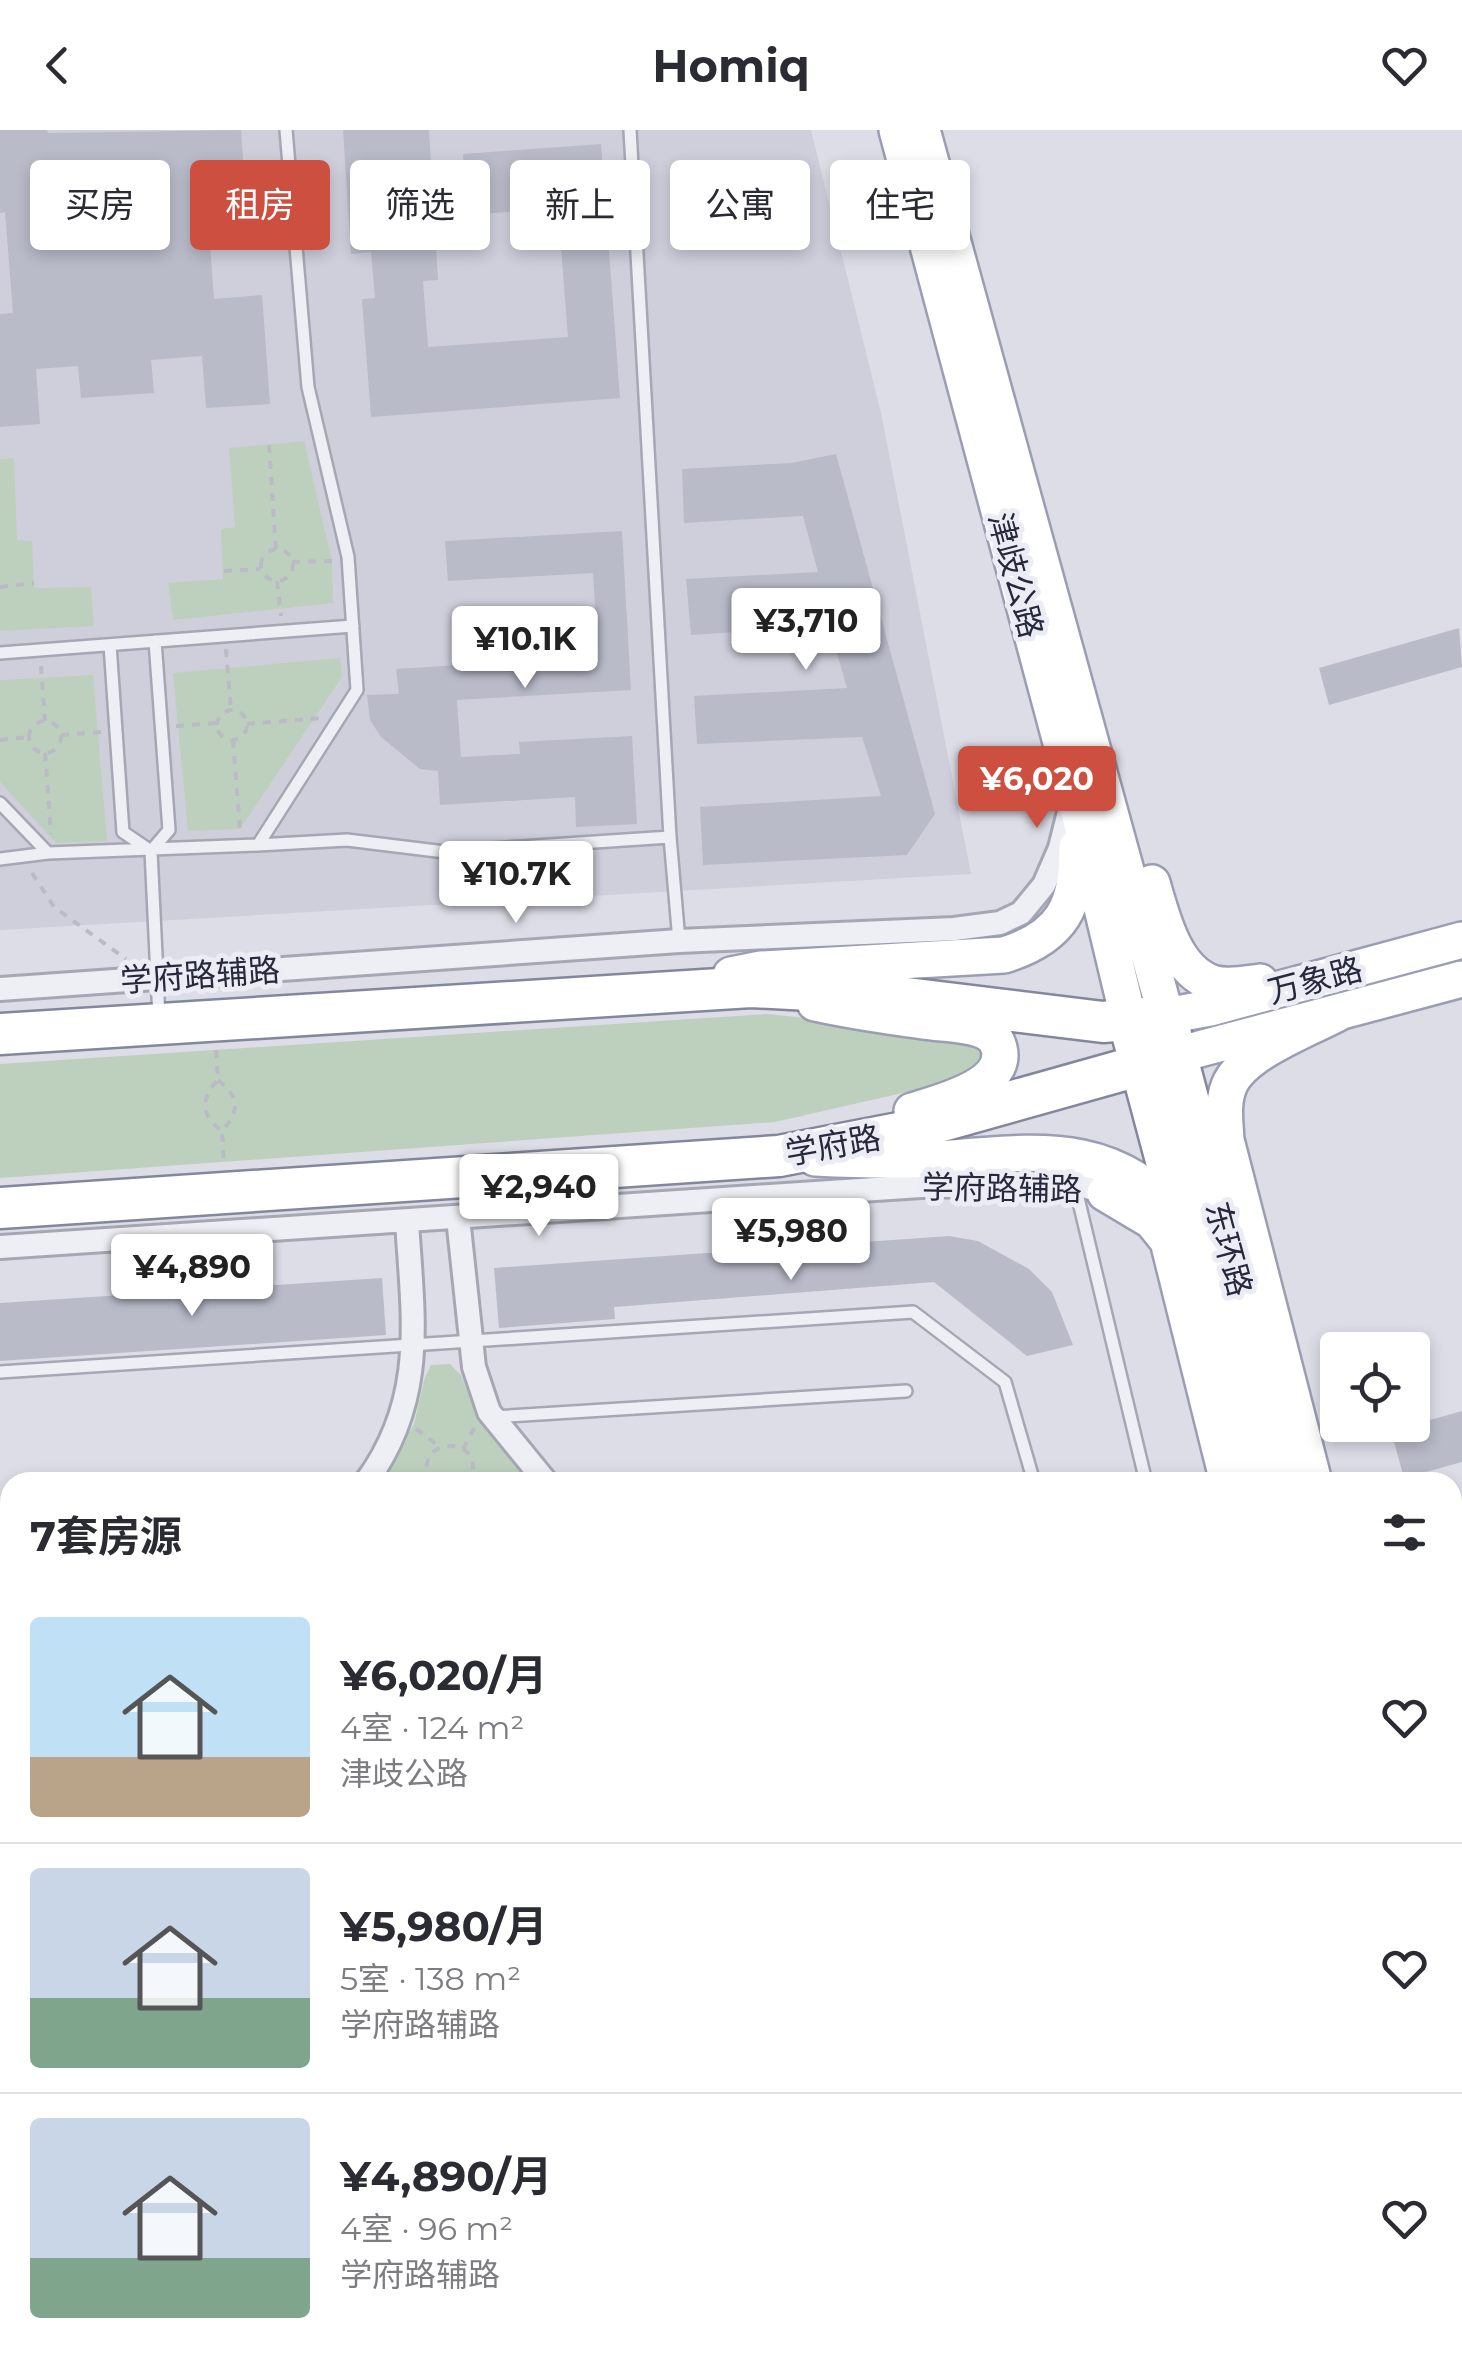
<!DOCTYPE html>
<html lang="zh">
<head>
<meta charset="utf-8">
<style>
	body { margin:0; font-family:Montserrat,"Noto Sans SC",sans-serif; background:#f7f7f7; color:#2b2b33; height:100vh; display:flex; flex-direction:column; font-size:38px; white-space:nowrap }
	* { box-sizing:border-box; margin:0 }
	p { font-size:32px; color:#7c7c81 }
	.icon { flex:none; width:55px; height:55px; fill:none; stroke:currentColor; stroke-width:2; stroke-linecap:round; stroke-linejoin:round }
	.map { position:relative; flex:1; overflow:hidden }
	.side { position:absolute; left:0px; top:1342px; width:1462px; height:892px; display:flex; flex-direction:column; background:#fff; border-radius:30px 30px 0 0; box-shadow:0 5px 15px #0003 }
	.side>* { flex:none }
	.guide { position:absolute; left:30px; top:30px; width:1402px; height:90px; display:flex; gap:20px }
	.buttons { position:absolute; left:1320px; top:1202px; display:grid; gap:20px }
	.buttons a { display:grid; place-items:center; width:110px; height:110px; border-radius:10px; background:#fff; box-shadow:0 5px 15px #0003; font-size:50px }
	.price { position:absolute; translate:-50% -85px; padding:0 22px; border-radius:10px; background:#fff; color:#222; font-size:32px; line-height:65px; filter:drop-shadow(0 2px 5px #0008) }
	.price::after { content:''; position:absolute; left:50%; top:60px; width:30px; height:22px; margin-left:-15px; background:inherit; clip-path:polygon(0 0,100% 0,50% 100%) }
	.price.selected { background:#cc4f3f; color:#fff }
	ul { padding:0; list-style:none }
	li { display:flex; align-items:center; gap:30px; height:250px; padding:0 30px }
	li+li { border-top:2px solid #e1e1e2 }
	li span { display:grid; place-items:center; flex:none; width:280px; height:200px; border-radius:10px; color:#555 }
	li>.icon { margin-inline-start:auto }
	span .icon { width:120px; height:120px; fill:#fffc; stroke-width:1 }
	li b { font-size:42px }
	h2 { display:flex; justify-content:space-between; align-items:center; height:120px; padding:0 30px; font-size:42px }
	.chip { padding:0 35px; border-radius:10px; background:#fff; box-shadow:0 5px 15px #0003; font-size:35px; line-height:90px }
	.chip.selected { background:#cc4f3f; color:#fff }
	header { display:flex; justify-content:space-between; align-items:center; height:130px; padding:0 30px; background:#fff; font-size:45px; font-weight:700 }
	.map>svg:first-child { display:block }
</style>
</head>
<body>
<header><svg class="icon" aria-label="back" viewBox="0 0 24 24"><path d="M15 5l-7 7 7 7"/></svg>Homiq<svg class="icon" aria-label="heart" viewBox="0 0 24 24"><path d="M12 20l-8-8c-3-5 5-10 8-4 3-6 11-1 8 4z"/></svg></header>
<div class="map">
<svg width="1462" height="2233" viewBox="0 0 1462 2233">
	<rect width="100%" height="100%" fill="#dcdde6"/>
	<path fill="#cecfdb" d="M0 0H811L881 283 971 744 0 800Z"/>
	<path fill="#bdd0bd" d="M304 311 332 431 333 473 173 490 168 453 223 449 221 399 235 397 229 318Z
		M14 328 17 410 32 411 34 458 91 457 94 496 0 501V329Z
		M340 528 342 547 240 699 188 701 173 543Z
		M93 545 107 711 56 713 0 652V550Z
		M767 884 971 905 987 921 977 946 775 992 0 1048V934Z
		M450 1234 461 1245 475 1282 532 1352H378L414 1294 425 1247 431 1235Z"/>
	<path fill="#b9bbc9" d="M0 0H47L48 3 241 0 246 69 207 71 214 169 262 165 270 274 206 278 202 226 151 230 154 263 81 268 78 236 36 239 40 294 0 297V184L13 183 5 82 0 83Z
		M343 0H429L438 150 423 151 428 217 568 207 558 78 467 85 463 24 601 14 620 268 371 287 362 169 375 168 371 122 351 124Z
		M836 324 935 684 907 725 703 735 700 677 881 666 862 607 697 614 694 566 847 558 829 496 691 505 686 449 818 442 803 386 684 393 682 339 791 333Z
		M622 401 631 560 457 570 461 627 520 624 519 612 632 606 637 694 576 697 575 667 440 675 438 641 420 639 381 607 370 590 367 565 399 564 396 539 598 526 593 443 448 451 445 411Z
		M1459 498 1462 537 1329 575 1319 538Z
		M949 1106 978 1111 1029 1139 1052 1162 1073 1215 1027 1226 934 1152 614 1177 615 1189 499 1198 494 1138Z
		M382 1148 386 1205 0 1231V1173Z
		M1462 1281V1332L1404 1348 1391 1301Z"/>
	<g fill="none" stroke-linecap="round" stroke-linejoin="round">
		<g stroke="#a5a7b3" stroke-width="16">
			<path id="lane" d="M630 0 670 707 679 811
				M155 511 169 700 151 721 159 888
				M110 515 123 702 151 721
				M0 523 353 496
				M0 673 48 723 258 715 357 560 348 427 308 257 286 0
				M258 715 347 710 445 722 670 707
				M0 729 48 723
				M1078 1068 1146 1352
				M0 1242 913 1182 1005 1252 1034 1352
				M493 1287 906 1261
				M0 1466H10
				M0 1704 10 1703
				M0 1902 10 1901
				M0 2012H10
				M0 2115H10
				M206 2225 209 2233
				M524 2225V2233
				M1051 2225 1052 2233
				M1313 2225 1317 2233
				M0 2228 45 2225
				M654 2233 709 2225"/>
		</g>
		<g stroke="#a5a7b3" stroke-width="28">
			<path id="street" d="M0 859 679 811 954 799 1000 793 1021 783 1044 755 1060 718 1072 670
				M458 1088 474 1237 489 1282 546 1352
				M0 1117 921 1056 1076 1053 1105 1063
				M366 1352C427 1269 413 1188 407 1092
				M0 1797 10 1796"/>
		</g>
		<g stroke="#9b9eb2" stroke-width="40">
			<path id="primary" d="M897 0 1074 661 1129 891
				M922 0 1166 886 1210 878 1462 810
				M1152 753C1162 787 1174 840 1212 853 1227 858 1245 854 1260 852
				M731 845 761 839 1004 825C1062 807 1078 776 1077 717
				M815 873C851 881 886 886 923 891 942 894 966 893 984 901 992 904 997 910 999 918 1009 956 938 973 912 981
				M1177 925 1462 849
				M815 1028C856 1030 896 1031 937 1029 1037 1022 1111 1007 1184 1091
				M1105 1063 1152 1091 1168 1111 1228 1352
				M1314 1352 1226 1010C1225 992 1222 973 1229 956 1242 923 1308 899 1338 883
				M1452 1837 1462 1864
				M1452 2068 1462 2089"/>
		</g>
		<g stroke="#83879c" stroke-width="45">
			<path id="highway" d="M0 904 751 857 866 863 1103 892 1166 886 1290 1352
				M1133 907 1252 1352
				M0 1078 779 1026 899 1003 1177 925
				M1452 1918 1462 1943
				M1452 1999 1462 2019"/>
		</g>
		<path stroke="#babbc4" stroke-width="4" stroke-dasharray="8 8" stroke-linecap="butt" d="M269 315 276 420
			M261 435a16 16 0 1 1 32 0a16 16 0 1 1-32 0Z
			M292 432 333 431
			M224 441 260 439
			M277 451 281 486
			M0 457 34 453
			M226 519 231 580
			M41 536 45 591
			M217 595a15 15 0 1 1 30 0a15 15 0 1 1-30 0Z
			M29 607a16 16 0 1 1 32 0a16 16 0 1 1-32 0Z
			M247 594 322 588
			M176 596 217 593
			M61 605 101 602
			M0 610 29 607
			M233 610 240 700
			M45 623 51 704
			M32 743 54 777 126 829
			M216 920 218 950C200 968 201 986 222 1001
			M218 950C240 967 240 981 222 1001L224 1033
			M416 1299 440 1317
			M463 1319 475 1297
			M431 1352C408 1304 492 1304 469 1352"/>
		<use href="#lane" stroke="#eeeff4" stroke-width="11"/>
		<use href="#street" stroke="#eeeff4" stroke-width="22"/>
		<use href="#primary" stroke="#fff" stroke-width="35"/>
		<use href="#highway" stroke="#fff" stroke-width="40"/>
	</g>
	<g text-anchor="middle" dominant-baseline="central" stroke-width="10" stroke-linejoin="round" paint-order="stroke">
		<g font-size="32" fill="#26283c" stroke="#ebecf4">
			<text transform="translate(1016 445) rotate(75)">津歧公路</text>
			<text transform="translate(200 845) rotate(-4)">学府路辅路</text>
			<text transform="translate(1315 850) rotate(-15)">万象路</text>
			<text transform="translate(833 1015) rotate(-10)">学府路</text>
			<text transform="translate(1002 1058) rotate(1)">学府路辅路</text>
			<text transform="translate(1229 1119) rotate(75)">东环路</text>
		</g>
	</g>
</svg>
<div class="buttons">
<a><svg class="icon" aria-label="locate" viewBox="0 0 24 24"><circle cx="12" cy="12" r="6"/><path d="M12 2v4M12 18v4M2 12h4M18 12h4"/></svg></a>
</div>
<b class="price" style="left:806px;top:543px">¥3,710</b>
<b class="price" style="left:525px;top:561px">¥10.1K</b>
<b class="price selected" style="left:1037px;top:701px">¥6,020</b>
<b class="price" style="left:516px;top:796px">¥10.7K</b>
<b class="price" style="left:539px;top:1109px">¥2,940</b>
<b class="price" style="left:791px;top:1153px">¥5,980</b>
<b class="price" style="left:192px;top:1189px">¥4,890</b>
<div class="guide">
<a class="chip">买房</a>
<a class="chip selected">租房</a>
<a class="chip">筛选</a>
<a class="chip">新上</a>
<a class="chip">公寓</a>
<a class="chip">住宅</a>
</div>
<section class="side">
<h2>7套房源<svg class="icon" aria-label="filters" viewBox="0 0 24 24"><path d="M4 7h16M4 17h16"/><circle cx="9" cy="7" r="2"/><circle cx="15" cy="17" r="2"/></svg></h2>
<ul>
<li><span style="background:linear-gradient(#bfe0f5 70%,#b9a48a 0)"><svg class="icon" aria-label="home" viewBox="0 0 24 24"><path d="M3 11l9-7 9 7M6 9v11h12V9"/></svg></span><div><b>¥6,020/月</b><p>4室 · 124 m²</p><p>津歧公路</p></div><svg class="icon" aria-label="heart" viewBox="0 0 24 24"><path d="M12 20l-8-8c-3-5 5-10 8-4 3-6 11-1 8 4z"/></svg></li>
<li><span style="background:linear-gradient(#c9d6e8 65%,#7fa58c 0)"><svg class="icon" aria-label="home" viewBox="0 0 24 24"><path d="M3 11l9-7 9 7M6 9v11h12V9"/></svg></span><div><b>¥5,980/月</b><p>5室 · 138 m²</p><p>学府路辅路</p></div><svg class="icon" aria-label="heart" viewBox="0 0 24 24"><path d="M12 20l-8-8c-3-5 5-10 8-4 3-6 11-1 8 4z"/></svg></li>
<li><span style="background:linear-gradient(#c9d6e8 70%,#7fa58c 0)"><svg class="icon" aria-label="home" viewBox="0 0 24 24"><path d="M3 11l9-7 9 7M6 9v11h12V9"/></svg></span><div><b>¥4,890/月</b><p>4室 · 96 m²</p><p>学府路辅路</p></div><svg class="icon" aria-label="heart" viewBox="0 0 24 24"><path d="M12 20l-8-8c-3-5 5-10 8-4 3-6 11-1 8 4z"/></svg></li>
</ul>
</section>
</div>
</body>
</html>
